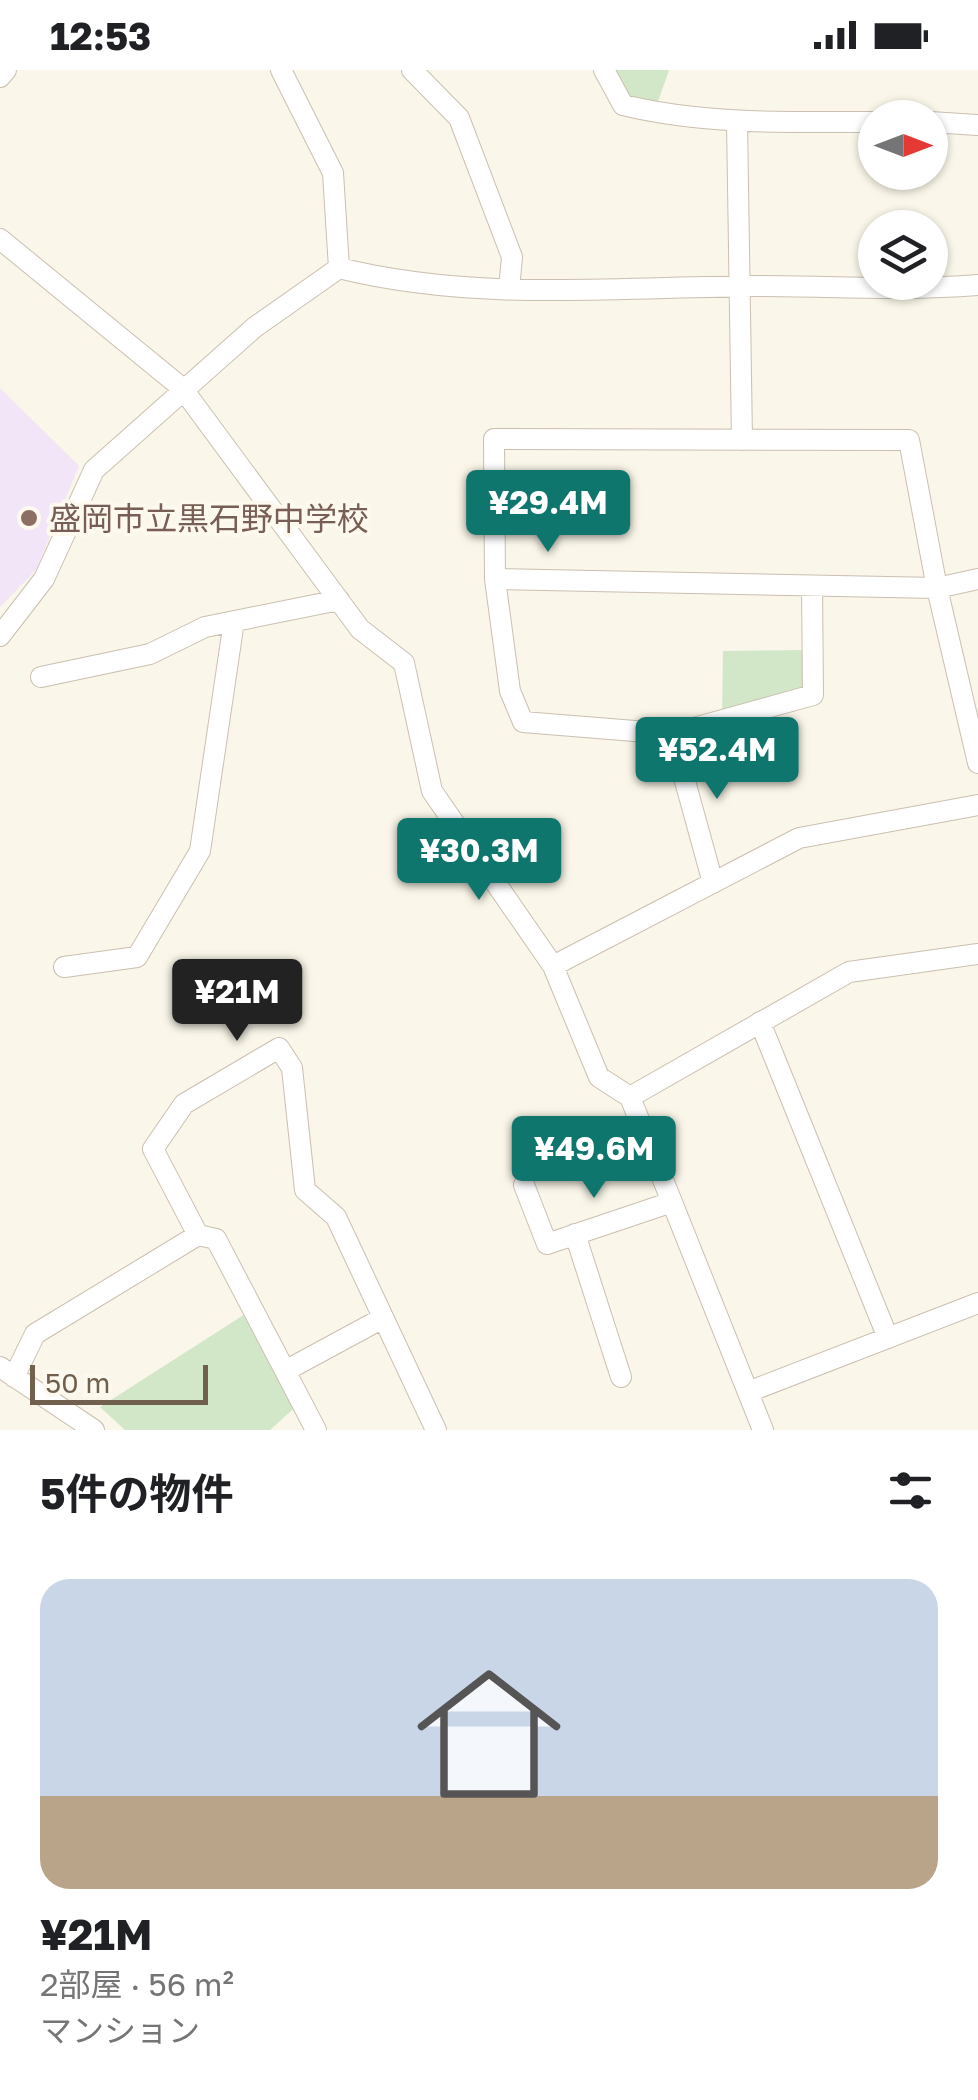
<!DOCTYPE html>
<html lang="ja">
<head>
<meta charset="utf-8">
<style>
	body { margin:0; font-family:"Golos Text","Noto Sans JP",sans-serif; background:#f6f6f6; color:#202124; height:100vh; display:flex; flex-direction:column; font-size:38px; white-space:nowrap }
	* { box-sizing:border-box; margin:0 }
	p { font-size:32px; color:#757577 }
	.icon { flex:none; width:55px; height:55px; fill:none; stroke:currentColor; stroke-width:2; stroke-linecap:round; stroke-linejoin:round }
	.map { position:relative; height:1360px; overflow:hidden }
	.drawer { display:flex; flex-direction:column; background:#fff; flex:1 }
	.drawer>* { flex:none }
	.needle { width:65px; rotate:90deg }
	.tools { position:absolute; left:858px; top:30px; display:grid; gap:20px }
	.tools a { display:grid; place-items:center; width:90px; height:90px; border-radius:50%; background:#fff; box-shadow:0 2px 8px #0004; font-size:50px }
	.scale { position:absolute; left:30px; bottom:25px; width:178px; box-sizing:border-box; padding-left:10px; border:5px solid #72604f; border-top:0; font-size:28px; line-height:35px; white-space:nowrap; color:#72604f; -webkit-text-stroke:8px #fdf9ef; paint-order:stroke }
	.price { position:absolute; translate:-50% -85px; padding:0 22px; border-radius:10px; background:#0f766e; color:#fff; font-size:32px; line-height:65px; filter:drop-shadow(0 2px 5px #0008) }
	.price::after { content:''; position:absolute; left:50%; top:60px; width:30px; height:22px; margin-left:-15px; background:inherit; clip-path:polygon(0 0,100% 0,50% 100%) }
	.price.current { background:#222; color:#fff }
	ul { padding:0; list-style:none }
	li { display:grid; align-content:center; gap:20px; height:530px; padding:0 40px }
	li span { display:grid; place-items:center; height:310px; border-radius:30px; color:#555 }
	li>.icon { margin-inline-start:auto }
	span .icon { width:180px; height:180px; fill:#fffc; stroke-width:1 }
	li b { font-size:42px }
	h2 { display:flex; justify-content:space-between; align-items:center; height:120px; padding:0 40px; font-size:42px }
	.status { display:flex; justify-content:space-between; align-items:center; height:70px; padding:0 50px; background:#fff; direction:ltr }
	.status svg { height:28px; fill:currentColor }
	.map>svg:first-child { display:block }
</style>
</head>
<body>
<div class="status"><b>12:53</b><svg viewBox="0 0 49 12"><path d="M0 12V9h3v3zM5 12V6h3v6zM10 12V3h3v9zM15 12V0h3v12zM26 1h20v11H26zM47 4h2v5h-2z"/></svg></div>
<div class="map">
<svg width="978" height="1360" viewBox="0 0 978 1360">
	<rect width="100%" height="100%" fill="#faf6e9"/>
	<path fill="#f2e5f7" d="M0 318 79 396 36 500 0 537Z"/>
	<path fill="#d1e7c8" d="M608 0H669L654 43 628 36Z
		M813 580V625L722 650 723 581Z
		M253 1239 301 1332 270 1360H125L100 1337Z"/>
	<g fill="none" stroke-linecap="round" stroke-linejoin="round">
		<g stroke="#cbbfb0" stroke-width="22">
			<path id="minor" d="M281 0 333 103 339 198
				M412 0 459 48 512 187 509 219
				M604 0 623 35C706 55 790 52 875 52
				M0 7 6 0
				M737 51 742 370
				M930 52 978 55
				M0 169 182 318 360 559 404 593 432 721 553 896 599 1007 630 1027 763 1360
				M495 509 494 369 909 370 937 518 978 693
				M812 516 813 625 672 664 523 652 510 621 495 509 937 518 978 509
				M0 566 44 509 94 400 255 257 339 198C475 232 619 217 757 216 831 216 904 221 978 215
				M41 607 150 584 205 557 339 530
				M672 664 713 813
				M553 896 799 768 978 735
				M64 897 137 887 200 781 234 551
				M760 952 888 1268
				M630 1027 849 902 978 884
				M524 1115 547 1174 672 1132
				M575 1164 621 1307
				M0 1297 94 1360
				M285 1301 383 1248
				M14 1307 35 1264 198 1165
				M748 1322 978 1233
				M316 1360 216 1169 198 1165 153 1079 184 1034 279 978 292 998 305 1120 336 1147 436 1360"/>
		</g>
		<use href="#minor" stroke="#fff" stroke-width="20"/>
	</g>
	<circle fill="#8d6e63" stroke="#fdf9ef" stroke-width="4" cx="29" cy="448" r="10"/>
	<g text-anchor="middle" dominant-baseline="central" stroke-width="8" stroke-linejoin="round" paint-order="stroke">
		<g font-size="32" fill="#785e54" stroke="#fdf9ef" text-anchor="start">
			<text x="49" y="448">盛岡市立黒石野中学校</text>
		</g>
	</g>
</svg>
<div class="tools">
<a><svg class="needle" viewBox="-14 -14 28 28"><path d="M0-13l5 13h-10z" fill="#e53935"/><path d="M0 13l5-13h-10z" fill="#757577"/></svg></a>
<a><svg class="icon" aria-label="layers" viewBox="0 0 24 24"><path d="M12 4l9 5-9 5-9-5zM3 14l9 5 9-5"/></svg></a>
</div>
<div class="scale">50 m</div>
<b class="price" style="left:548px;top:485px">¥29.4M</b>
<b class="price" style="left:717px;top:732px">¥52.4M</b>
<b class="price" style="left:479px;top:833px">¥30.3M</b>
<b class="price current" style="left:237px;top:974px">¥21M</b>
<b class="price" style="left:594px;top:1131px">¥49.6M</b>
</div>
<section class="drawer">
<h2>5件の物件<svg class="icon" aria-label="filters" viewBox="0 0 24 24"><path d="M4 7h16M4 17h16"/><circle cx="9" cy="7" r="2"/><circle cx="15" cy="17" r="2"/></svg></h2>
<ul>
<li><span style="background:linear-gradient(#c9d6e8 70%,#b9a48a 0)"><svg class="icon" aria-label="home" viewBox="0 0 24 24"><path d="M3 11l9-7 9 7M6 9v11h12V9"/></svg></span><div><b>¥21M</b><p>2部屋 · 56 m²</p><p>マンション</p></div></li>
</ul>
</section>
</body>
</html>
